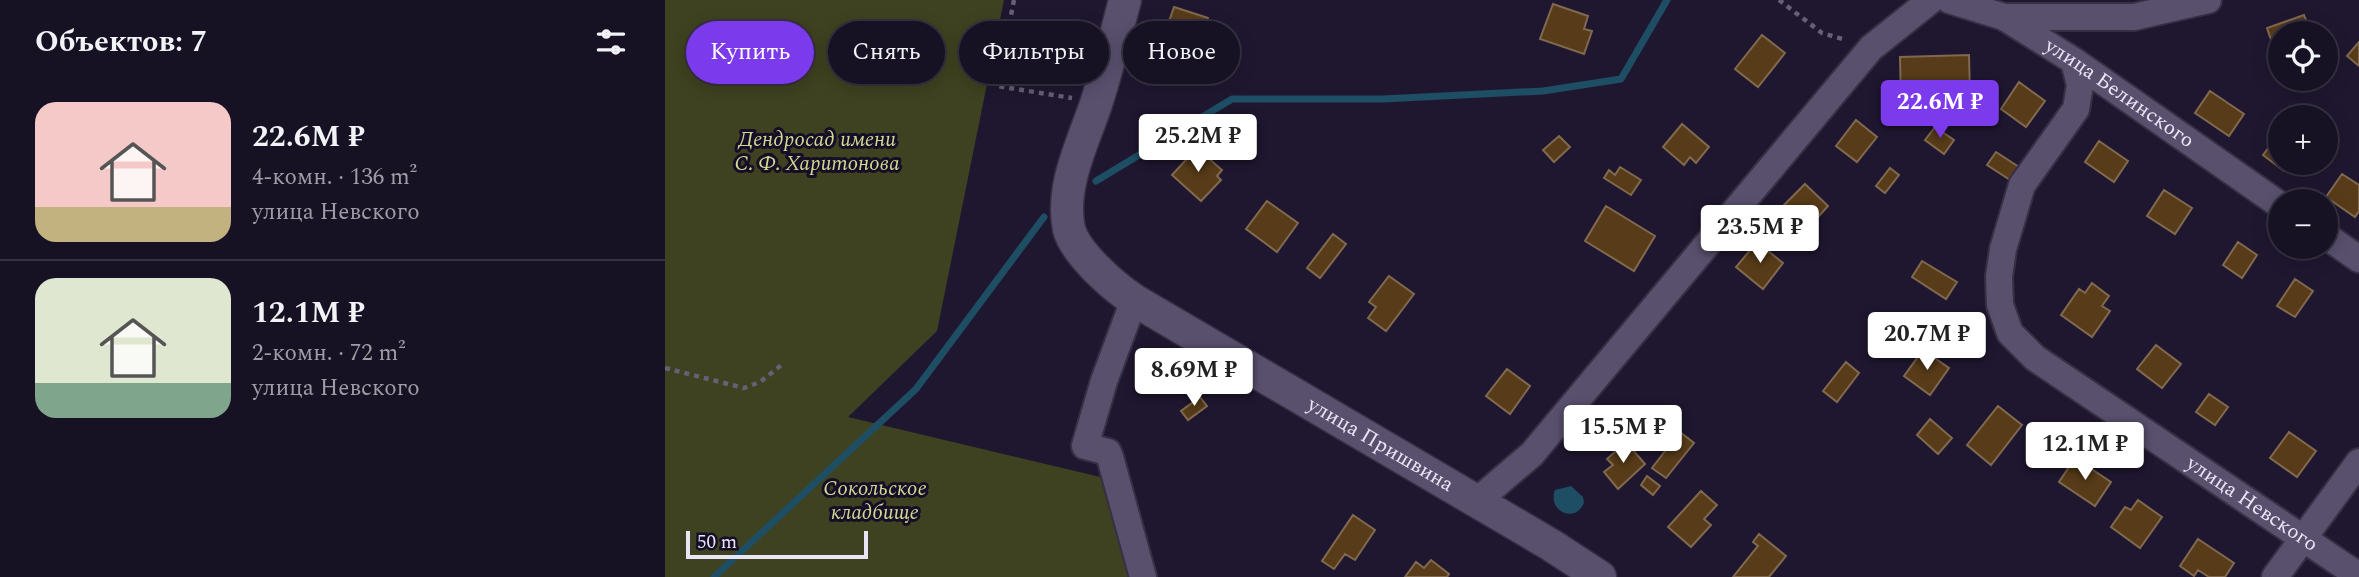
<!DOCTYPE html>
<html lang="ru">
<head>
<meta charset="utf-8">
<style>
	body { margin:0; font-family:Spectral,serif; background:#201a2c; color:#f1f3f6; height:100vh; display:flex; flex-direction:column; font-size:26px; white-space:nowrap }
	* { box-sizing:border-box; margin:0 }
	p { font-size:23px; color:#9e9da6 }
	.icon { flex:none; width:38px; height:38px; fill:none; stroke:currentColor; stroke-width:2; stroke-linecap:round; stroke-linejoin:round }
	.map { position:relative; flex:1; overflow:hidden }
	.sheet { display:flex; flex-direction:column; background:#171124; width:665px }
	.sheet>* { flex:none }
	.guide { position:absolute; left:21px; top:21px; width:665px; height:63px; display:flex; gap:14px }
	.fabs { position:absolute; left:1603px; top:21px; display:grid; gap:14px }
	.fabs a { display:grid; place-items:center; width:70px; height:70px; border-radius:50%; background:#171124; box-shadow:0 4px 18px #0003,0 0 0 2px #363141; font-size:35px }
	.scale { position:absolute; left:21px; bottom:18px; width:182px; box-sizing:border-box; padding-left:7px; border:4px solid #e9e4f6; border-top:0; font-size:19px; line-height:24px; white-space:nowrap; color:#e9e4f6; -webkit-text-stroke:5px #160e26; paint-order:stroke }
	.price { position:absolute; translate:-50% -60px; padding:0 16px; border-radius:7px; background:#fff; color:#222; font-size:23px; line-height:46px; filter:drop-shadow(0 2px 4px #0008) }
	.price::after { content:''; position:absolute; left:50%; top:42px; width:21px; height:16px; margin-left:-10px; background:inherit; clip-path:polygon(0 0,100% 0,50% 100%) }
	.price.on { background:#7c3aed; color:#fff }
	ul { padding:0; list-style:none }
	li { display:flex; align-items:center; gap:21px; height:175px; padding:0 35px }
	li+li { border-top:2px solid #363141 }
	li span { display:grid; place-items:center; flex:none; width:196px; height:140px; border-radius:21px; color:#555 }
	li>.icon { margin-inline-start:auto }
	span .icon { width:84px; height:84px; fill:#fffc; stroke-width:1 }
	li b { font-size:30px }
	h2 { display:flex; justify-content:space-between; align-items:center; height:84px; padding:0 35px; font-size:30px }
	.tag { padding:0 24px; border-radius:32px; background:#171124; box-shadow:0 4px 18px #0003,0 0 0 2px #363141; font-size:24px; line-height:63px }
	.tag.on { background:#7c3aed; color:#fff }
	main { display:flex; flex:1; min-height:0 }
	.map>svg:first-child { display:block }
</style>
</head>
<body>
<main>
<section class="sheet">
<h2>Объектов: 7<svg class="icon" aria-label="filters" viewBox="0 0 24 24"><path d="M4 7h16M4 17h16"/><circle cx="9" cy="7" r="2"/><circle cx="15" cy="17" r="2"/></svg></h2>
<ul>
<li><span style="background:linear-gradient(#f6c9c9 75%,#c2b280 0)"><svg class="icon" aria-label="home" viewBox="0 0 24 24"><path d="M3 11l9-7 9 7M6 9v11h12V9"/></svg></span><div><b>22.6M ₽</b><p>4-комн. · 136 m²</p><p>улица Невского</p></div></li>
<li><span style="background:linear-gradient(#dfe7d0 75%,#7fa58c 0)"><svg class="icon" aria-label="home" viewBox="0 0 24 24"><path d="M3 11l9-7 9 7M6 9v11h12V9"/></svg></span><div><b>12.1M ₽</b><p>2-комн. · 72 m²</p><p>улица Невского</p></div></li>
</ul>
</section>
<div class="map">
<svg width="1694" height="577" viewBox="0 0 1694 577">
	<rect width="100%" height="100%" fill="#1f1730"/>
	<path fill="#3f4220" d="M0 0H339L272 331 183 417 448 480 473 577H0Z"/>
	<path fill="#1e4e64" d="M906 486 918 497 919 503C909 525 882 510 890 490Z"/>
	<g fill="none" stroke-linecap="round" stroke-linejoin="round">
		<path stroke="#1e4e64" stroke-width="7" d="M431 181 567 99H718L878 91 956 79 1002 0
			M49 577 251 389 379 217"/>
	</g>
	<path fill="#583c19" stroke="#80694f" stroke-width="2" d="M888 4 923 16 919 29 927 31 919 54 875 39Z
		M509 7 543 18 533 47 499 36Z
		M1639 15 1646 33H1615V56L1612 57 1602 28Z
		M1097 35 1120 53 1093 87 1070 69Z
		M1694 42V66L1682 56Z
		M1304 55 1305 96 1283 97 1284 109 1262 110V101H1236L1235 57Z
		M1354 82 1380 101 1361 127 1336 109Z
		M1545 91 1579 114 1564 136 1530 113Z
		M1191 120 1212 137 1192 162 1171 146Z
		M1017 124 1044 147 1031 163 1025 157 1019 165 998 147Z
		M1270 127 1289 140 1279 154 1260 140Z
		M1613 135 1615 137V163H1626L1619 171 1598 155Z
		M894 136 905 147 889 162 878 150Z
		M1434 141 1463 161 1449 182 1420 162Z
		M532 148 557 170 552 176 556 180 536 201 507 175Z
		M1331 152 1354 167 1345 180 1322 165Z
		M955 167 976 180 966 195 939 178 944 170 950 175Z
		M1225 168 1234 175 1220 193 1211 186Z
		M1677 174 1694 185V211L1690 217 1661 197Z
		M1140 184 1163 206 1143 228 1119 205Z
		M1499 190 1527 208 1510 234 1482 216Z
		M602 201 633 223 612 252 581 229Z
		M941 206 990 236 969 271 920 241Z
		M668 234 681 244 655 278 642 268Z
		M1092 242 1118 263 1098 289 1071 267Z
		M1573 242 1592 255 1577 278 1558 265Z
		M1257 261 1292 282 1281 299 1247 277Z
		M724 276 749 294 721 331 703 318 711 307 704 302Z
		M1630 279 1648 291 1630 317 1612 306Z
		M1427 283 1444 296 1437 306 1445 311 1427 337 1396 315 1414 289 1420 293Z
		M1491 345 1516 364 1497 388 1472 369Z
		M1258 350 1284 368 1265 395 1239 376Z
		M1181 362 1194 373 1172 402 1158 391Z
		M842 369 865 386 845 414 821 396Z
		M1544 394 1563 407 1550 425 1531 412Z
		M535 397 542 406 523 420 516 411Z
		M1333 406 1357 425 1326 465 1302 445Z
		M1265 419 1287 438 1273 454 1252 435Z
		M1015 432 1029 443 1001 478 987 468Z
		M1624 432 1651 451 1632 477 1605 458Z
		M961 442 980 464 953 489 939 472 948 465 942 459Z
		M1410 458 1446 482 1430 506 1394 482Z
		M982 476 995 486 988 495 976 485Z
		M1036 491 1052 505 1039 519 1046 525 1026 547 1003 527Z
		M1473 500 1497 517 1475 548 1446 527 1460 507 1466 510Z
		M688 515 710 530 690 560 680 554 669 569 657 561Z
		M1094 534 1121 556 1104 577H1068L1093 546 1088 542Z
		M1533 539 1569 563 1560 577H1544L1533 570 1529 576 1515 566Z
		M766 560 784 574 782 577H740L751 562 759 568Z"/>
	<g fill="none" stroke-linecap="round" stroke-linejoin="round">
		<g stroke="#373044" stroke-width="30">
			<g id="minor">
				<path id="s1" d="M1284 0 1339 17 1409 61 1615 205"/>
				<path d="M1339 17H1469L1543 0"/>
				<path id="s2" d="M1409 61 1415 85 1411 109 1357 185 1338 249 1334 277 1335 305 1345 333 1370 358 1694 576"/>
				<path d="M1661 236 1694 259"/>
				<path d="M469 300 439 381 420 446 443 452 445 457 478 577"/>
				<path d="M812 501 867 454 1206 48 1266 0"/>
				<path d="M1610 577 1694 462"/>
			</g>
		</g>
		<g stroke="#373044" stroke-width="35">
			<g id="tertiary">
				<path id="s3" d="M460 0C451 35 442 70 431 104 418 143 395 187 404 229 410 253 449 287 469 300L886 545 935 577"/>
			</g>
		</g>
		<path stroke="#665f76" stroke-width="4.5" stroke-dasharray="5 5" stroke-linecap="butt" d="M349 0 332 86 407 98
			M1114 0 1157 33 1181 40
			M0 368 79 388 95 382 119 363"/>
		<use href="#minor" stroke="#59506e" stroke-width="26"/>
		<use href="#tertiary" stroke="#59506e" stroke-width="32"/>
	</g>
	<g text-anchor="middle" dominant-baseline="central" stroke-width="6" stroke-linejoin="round" paint-order="stroke">
		<g font-size="21" fill="#e9e4f6" stroke="#160e26">
			<text stroke="none"><textPath href="#s1" startOffset="196">улица Белинского</textPath></text>
			<text stroke="none"><textPath href="#s3" startOffset="621">улица Пришвина</textPath></text>
			<text stroke="none"><textPath href="#s2" startOffset="592">улица Невского</textPath></text>
		</g>
		<g font-size="21" font-style="italic" fill="#d1d891" stroke="#160e26">
			<text x="152" y="140">Дендросад имени<tspan x="152" dy="24">С. Ф. Харитонова</tspan></text>
			<text x="210" y="489">Сокольское<tspan x="210" dy="24">кладбище</tspan></text>
		</g>
	</g>
</svg>
<div class="fabs">
<a><svg class="icon" aria-label="locate" viewBox="0 0 24 24"><circle cx="12" cy="12" r="6"/><path d="M12 2v4M12 18v4M2 12h4M18 12h4"/></svg></a>
<a>+</a>
<a>−</a>
</div>
<div class="scale">50 m</div>
<b class="price on" style="left:1275px;top:140px">22.6M ₽</b>
<b class="price" style="left:533px;top:174px">25.2M ₽</b>
<b class="price" style="left:1095px;top:265px">23.5M ₽</b>
<b class="price" style="left:1262px;top:372px">20.7M ₽</b>
<b class="price" style="left:529px;top:408px">8.69M ₽</b>
<b class="price" style="left:958px;top:465px">15.5M ₽</b>
<b class="price" style="left:1420px;top:482px">12.1M ₽</b>
<div class="guide">
<a class="tag on">Купить</a>
<a class="tag">Снять</a>
<a class="tag">Фильтры</a>
<a class="tag">Новое</a>
</div>
</div>
</main>
</body>
</html>
